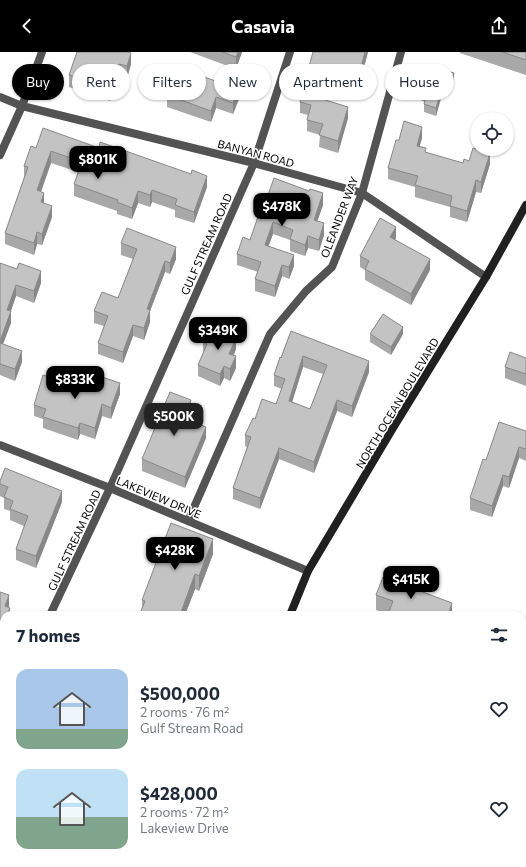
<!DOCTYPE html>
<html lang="en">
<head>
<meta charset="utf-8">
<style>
	body { margin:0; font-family:Commissioner,sans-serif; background:#f6f6f7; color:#1f2937; height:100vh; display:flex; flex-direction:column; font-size:15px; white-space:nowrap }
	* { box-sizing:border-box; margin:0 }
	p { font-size:13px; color:#747a83 }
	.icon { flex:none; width:22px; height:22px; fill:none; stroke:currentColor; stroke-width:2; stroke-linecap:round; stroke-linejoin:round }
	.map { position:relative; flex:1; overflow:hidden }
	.side { position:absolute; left:0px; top:559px; width:526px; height:256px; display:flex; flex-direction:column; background:#fff; border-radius:12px 12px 0 0; box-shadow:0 1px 3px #0004 }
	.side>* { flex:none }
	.banner { position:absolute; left:12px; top:12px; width:502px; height:36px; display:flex; gap:8px }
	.fabs { position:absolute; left:470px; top:60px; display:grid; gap:8px }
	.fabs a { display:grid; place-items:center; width:44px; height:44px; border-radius:50%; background:#fff; box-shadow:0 1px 3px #0004; font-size:20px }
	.price { position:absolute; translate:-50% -34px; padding:0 9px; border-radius:8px; background:#000; color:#fff; font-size:13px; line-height:26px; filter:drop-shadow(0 1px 2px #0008) }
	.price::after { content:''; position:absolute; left:50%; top:24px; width:12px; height:9px; margin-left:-6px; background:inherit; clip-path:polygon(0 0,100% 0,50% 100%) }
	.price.current { background:#222; color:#fff }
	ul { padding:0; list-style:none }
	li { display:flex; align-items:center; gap:12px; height:100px; padding:0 16px }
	li span { display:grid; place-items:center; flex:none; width:112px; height:80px; border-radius:12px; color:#555 }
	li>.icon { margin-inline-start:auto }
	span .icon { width:48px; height:48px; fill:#fffc; stroke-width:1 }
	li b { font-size:17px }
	h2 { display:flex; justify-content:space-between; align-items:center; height:48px; padding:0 16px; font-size:17px }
	.tag { padding:0 14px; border-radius:18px; background:#fff; box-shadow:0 1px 3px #0004; font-size:14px; line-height:36px }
	.tag.current { background:#000; color:#fff }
	header { display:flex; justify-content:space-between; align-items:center; height:52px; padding:0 16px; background:#000; color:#fff; font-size:18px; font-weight:700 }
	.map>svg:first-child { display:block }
</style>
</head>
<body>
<header><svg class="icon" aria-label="back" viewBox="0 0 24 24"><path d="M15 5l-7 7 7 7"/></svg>Casavia<svg class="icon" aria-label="share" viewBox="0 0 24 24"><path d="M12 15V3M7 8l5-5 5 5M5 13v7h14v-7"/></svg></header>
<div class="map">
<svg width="526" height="815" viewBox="0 0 526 815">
	<rect width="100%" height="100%" fill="#fff"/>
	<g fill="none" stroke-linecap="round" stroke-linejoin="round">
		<path stroke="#535353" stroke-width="8" d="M0 45 22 54 254 111 362 141 486 225
			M0 103 22 54 42 0
			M0 393 110 436 188 469 308 519
			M188 469 270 282 306 239 332 215 362 141 401 0
			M50 563 110 436 254 111 290 0
			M0 669 4 661"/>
		<path stroke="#202020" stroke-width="8" d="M290 563 308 519 393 376 486 225 526 153
			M168 815 169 811"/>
	</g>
	<path fill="#a8a8a8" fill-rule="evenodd" d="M77 0 131 12 127 26 119 23 110 49 69 35V23Z
		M190 0H242L236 17Z
		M368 0 359 34 332 26 329 36 326 35 323 47 348 66 338 101 319 95 320 83 307 79V68L308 63 300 61V50L308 24V18Z
		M460 0H526V23L460 1Z
		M176 15 239 47 233 62 216 56 211 70 167 55V43Z
		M454 21V29L450 41 443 39 436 64 424 60V52L425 50 418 47V39Z
		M422 86 419 94 426 101 463 111 469 109 490 112 481 141 476 140 467 170 450 165V155L415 145V135L388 127V116L399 88Z
		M36 96 207 135 194 171 175 165V158L152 150 150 155 138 151 132 167 117 162V159L74 144V132L78 120 51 111 41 140 44 151 52 165 42 193 37 192 34 203 5 192V181L24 126V114Z
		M323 153 317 169 324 183 319 199 308 196 305 204 290 199V188L273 182 268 194 294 214 289 227 282 224 275 245 255 239V227L258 220 237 213V202L250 188 263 157Z
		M396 186 395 188 430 218 411 253 365 228V218L360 215V204Z
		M121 191 176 207 170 222 165 220 150 259V270L144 288 133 284 123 311 98 302V291L104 274 94 271V259L118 246 133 207 121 203Z
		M0 211 41 231 34 251 16 244 11 259V271L3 292 22 310 15 329 0 323Z
		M291 279 369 320 352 365 337 359 314 421 279 407 260 457 233 447V436L247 395 245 394V383L255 367 276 352 282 337 274 334V323ZM303 315 323 322 310 357 292 350Z
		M370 282H403L391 303 370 290Z
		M203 290 236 297 234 303 236 316 230 329 224 326 220 334 198 324V313L203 302Z
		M526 306V334L505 326V315Z
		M86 337 120 342 111 367 102 364 95 387 80 382 78 388 43 376V367L34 364V353Z
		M191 360 188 368 206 386 185 436 142 419V407Z
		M526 379V409L519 406 509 436 503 434 492 465 470 458V446L486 408Z
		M0 429 62 450 36 516 16 508V497L24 474 10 468V459L4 457V446L0 444Z
		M213 502 199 539 195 537 185 563H141V559L142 557V548Z
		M376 543 452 563 388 562 376 558Z
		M4 776V804L0 803V782Z
		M314 811H377L376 815H314Z"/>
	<path fill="#888" d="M238 0H242L236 17V5Z
		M365 0H368L359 34V23Z
		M131 1V12L127 26V14Z
		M119 12V23L110 49V37Z
		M332 15V26L329 36V24Z
		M454 21V29L450 41V33Z
		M326 24V35L319 58V46Z
		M443 31V39L436 64V56Z
		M239 35V47L233 62V51Z
		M216 45V56L211 70V59Z
		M348 55V66L338 101V89Z
		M422 75V86L417 105V94Z
		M51 99V111L37 150V138Z
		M490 101V112L481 141V130Z
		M207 124V135L194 171V160Z
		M476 128V140L467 170V159Z
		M152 138V150L150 155V143Z
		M138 139V151L132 167V156Z
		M44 141V152L41 150Z
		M323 141V153L314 179V168Z
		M52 154V165L42 193V182Z
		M273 170V182L265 204V193Z
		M324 171V183L319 199V188Z
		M396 175V186L390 196V185Z
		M37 180V192L34 203V191Z
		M308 184V196L305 204V193Z
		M176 195V207L170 222V211Z
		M294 203V214L289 227V215Z
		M430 207V218L411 253V242Z
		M165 209V220L150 259V270L144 288V276L147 257Z
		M282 213V224L275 245V234Z
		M41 219V231L34 251V239Z
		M16 233V244L7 270V258Z
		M11 259V271L0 300V289Z
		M133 273V284L123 311V300Z
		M403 275V282L391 303V295Z
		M236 286V297L229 313V302Z
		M22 299V310L15 329V317Z
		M236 304V316L230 329V317Z
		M303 304V315L289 360V349Z
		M369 309V320L352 365V354Z
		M224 314V326L220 334V322Z
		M120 331V342L111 367V356Z
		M191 348V360L184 378V366Z
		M337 348V359L314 421V410Z
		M102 352V364L95 387V376Z
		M80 371V382L78 388V376Z
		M206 375V386L185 436V425Z
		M519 395V406L509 436V425Z
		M279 396V407L260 457V446Z
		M503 423V434L492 465V454Z
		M62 439V450L36 516V504Z
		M213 487V502L199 539V524Z
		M195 522V537L185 563H180Z
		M9 543V555L6 563 5 554Z
		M452 551V563H448Z
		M10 556V563H7Z
		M4 572V584L0 594V582Z
		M44 811H45V815H43Z
		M358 811H359V815H356Z
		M372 811H377L376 815H371Z"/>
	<path fill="#c3c3c3" stroke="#888" fill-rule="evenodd" d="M77 0H129L131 1 127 14 119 12 110 37 69 23Z
		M222 0H238L236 5Z
		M313 0H365L359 23 332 15 329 24H326L319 46 348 55 338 89 319 83 323 72 307 68 311 53 300 50 309 19 308 18Z
		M502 0H526V8Z
		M426 13 454 21 450 33 443 31 436 56 424 52 427 42 418 39Z
		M176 15 224 32V30L239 35 233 51 216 45 211 59 167 43Z
		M404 69 422 75 417 94 426 96 425 100 463 111 464 107 469 109 473 96 490 101 481 130 476 128 467 159 450 154 452 144 415 133 418 124 388 116 396 88H399Z
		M43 76 99 96 100 90 191 122 192 118 207 124 194 160 175 153 177 147 152 138 150 143 138 139 132 156 117 150 118 148 74 132 82 110 51 99 37 138 44 141 41 150 52 154 42 182 37 180 34 191 5 181 28 115 24 114 31 94 36 96Z
		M274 126 309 139 310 137 323 141 314 168 324 171 319 188 308 184 305 193 290 187 293 178 273 170 265 193 294 203 289 215 282 213 275 234 255 227 261 210 237 202 243 185 250 188 261 156 263 157Z
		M380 166 396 175 390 185 430 207 411 242 365 217 369 209 360 204Z
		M127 176 176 195 170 211 165 209 147 257 150 258 144 276 133 273 123 300 98 291 108 264 94 259 102 240 118 246 137 197 121 191Z
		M0 211 17 217 19 211 41 219 34 239 16 233 7 258 11 259 0 289Z
		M383 262 403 275 391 295 370 282Z
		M210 274 236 286 229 302 236 304 230 317 224 314 220 322 198 313 207 292 203 290Z
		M291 279 369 309 352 354 337 348 314 410 279 396 260 446 233 436 251 385 245 383 253 366 255 367 262 347 276 352 285 327 274 323 280 305 281 306ZM303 304 327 313 310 357 289 349Z
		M0 291 22 299 15 317 0 312Z
		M510 300 526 306V322L505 315Z
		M43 323 86 337 90 325 100 329 102 325 120 331 111 356 102 352 95 376 80 371 78 376 43 365 46 357 34 353Z
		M170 340 191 348 184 366 206 375 185 425 142 407Z
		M499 370 526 379V397L519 395 509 425 503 423 492 454 470 446 483 407 486 408Z
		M5 416 62 439 36 504 16 497 28 464 10 457 13 449 4 445 8 435 0 432V429Z
		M171 471 213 487 199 524 195 522 180 563H152L141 559 145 549 142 548Z
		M383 525 452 551 448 563H388L393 549 376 543Z
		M0 540 9 543 5 554 10 556 7 563H4V572L0 582Z
		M2 776H4V796L0 795V782Z
		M8 811H44L43 815H7Z
		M327 811H358L356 815H338Z"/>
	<g text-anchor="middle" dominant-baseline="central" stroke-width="3" stroke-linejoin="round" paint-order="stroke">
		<g font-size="11" fill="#000" stroke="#fff">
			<text transform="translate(256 101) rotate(15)">BANYAN ROAD</text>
			<text transform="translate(339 165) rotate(-69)">OLEANDER WAY</text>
			<text transform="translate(206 192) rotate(-66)">GULF STREAM ROAD</text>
			<text transform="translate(397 351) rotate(-59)">NORTH OCEAN BOULEVARD</text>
			<text transform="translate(159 445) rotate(23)">LAKEVIEW DRIVE</text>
			<text transform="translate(74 488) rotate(-65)">GULF STREAM ROAD</text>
		</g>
	</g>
</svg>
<div class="fabs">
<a><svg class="icon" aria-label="locate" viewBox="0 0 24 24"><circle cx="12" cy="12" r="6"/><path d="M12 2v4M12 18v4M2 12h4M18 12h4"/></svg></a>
</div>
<b class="price" style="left:98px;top:128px">$801K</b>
<b class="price" style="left:282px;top:175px">$478K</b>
<b class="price" style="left:218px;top:299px">$349K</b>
<b class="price" style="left:75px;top:348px">$833K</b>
<b class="price current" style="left:174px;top:385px">$500K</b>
<b class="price" style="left:175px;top:519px">$428K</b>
<b class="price" style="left:411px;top:548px">$415K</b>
<div class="banner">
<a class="tag current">Buy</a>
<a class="tag">Rent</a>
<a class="tag">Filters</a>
<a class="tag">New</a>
<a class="tag">Apartment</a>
<a class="tag">House</a>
</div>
<section class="side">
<h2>7 homes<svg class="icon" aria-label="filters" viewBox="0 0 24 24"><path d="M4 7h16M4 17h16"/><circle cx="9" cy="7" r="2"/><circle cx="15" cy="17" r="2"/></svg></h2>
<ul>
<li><span style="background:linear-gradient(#a9c7e8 75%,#7fa58c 0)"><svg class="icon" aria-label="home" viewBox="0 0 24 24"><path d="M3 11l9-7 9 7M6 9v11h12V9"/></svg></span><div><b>$500,000</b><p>2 rooms · 76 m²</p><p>Gulf Stream Road</p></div><svg class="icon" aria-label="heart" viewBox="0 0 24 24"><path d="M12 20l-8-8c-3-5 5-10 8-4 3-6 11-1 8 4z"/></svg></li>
<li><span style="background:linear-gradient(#bfe0f5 60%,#7fa58c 0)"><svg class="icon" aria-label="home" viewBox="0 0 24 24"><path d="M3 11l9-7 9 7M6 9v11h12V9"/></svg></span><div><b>$428,000</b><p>2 rooms · 72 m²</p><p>Lakeview Drive</p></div><svg class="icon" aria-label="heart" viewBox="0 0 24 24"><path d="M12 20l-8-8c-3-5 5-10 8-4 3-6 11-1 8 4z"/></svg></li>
</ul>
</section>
</div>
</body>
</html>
